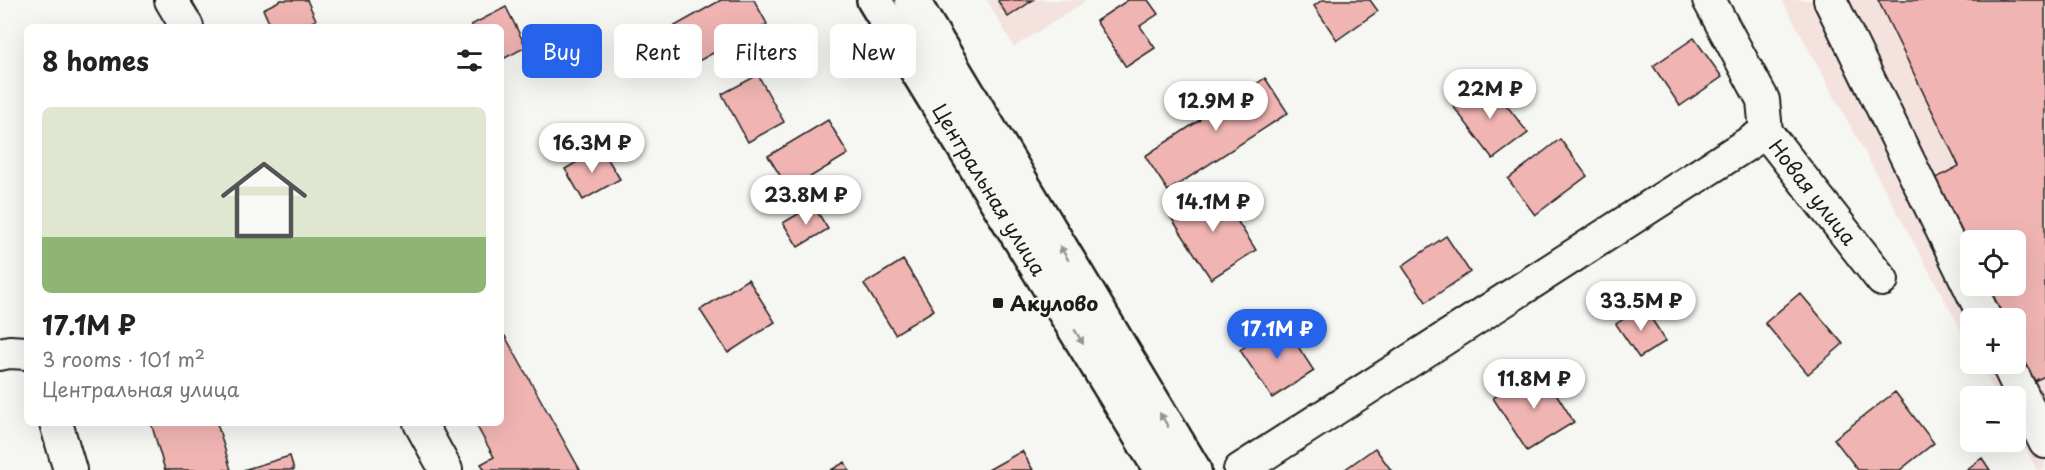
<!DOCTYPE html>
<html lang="en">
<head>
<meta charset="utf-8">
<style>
	body { margin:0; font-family:"Playpen Sans",sans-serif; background:#f6f6f6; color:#222; height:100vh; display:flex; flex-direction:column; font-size:22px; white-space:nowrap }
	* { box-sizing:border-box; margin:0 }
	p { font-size:20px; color:#767676 }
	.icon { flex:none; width:33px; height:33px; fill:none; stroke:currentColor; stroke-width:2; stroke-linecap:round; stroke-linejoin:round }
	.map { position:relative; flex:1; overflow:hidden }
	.drawer { position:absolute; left:24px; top:24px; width:480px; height:402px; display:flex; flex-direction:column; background:#fff; border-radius:9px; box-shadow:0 6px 24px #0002 }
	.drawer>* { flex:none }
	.guide { position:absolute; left:522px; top:24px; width:570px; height:54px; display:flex; gap:12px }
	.tools { position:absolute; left:1960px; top:230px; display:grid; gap:12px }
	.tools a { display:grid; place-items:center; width:66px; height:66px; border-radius:9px; background:#fff; box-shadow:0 6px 24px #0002; font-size:30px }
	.price { position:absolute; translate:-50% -51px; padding:0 14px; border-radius:21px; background:#fff; color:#222; font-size:20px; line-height:39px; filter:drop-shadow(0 2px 3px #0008) }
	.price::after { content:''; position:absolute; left:50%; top:36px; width:18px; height:14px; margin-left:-9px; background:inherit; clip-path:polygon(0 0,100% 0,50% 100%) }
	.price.current { background:#2563eb; color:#fff }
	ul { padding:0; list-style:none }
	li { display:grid; align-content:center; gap:12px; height:318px; padding:0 18px }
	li+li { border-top:2px solid #e0e0e0 }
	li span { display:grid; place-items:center; height:186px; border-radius:9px; color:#555 }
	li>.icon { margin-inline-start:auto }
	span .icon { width:108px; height:108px; fill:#fffc; stroke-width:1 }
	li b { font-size:26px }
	h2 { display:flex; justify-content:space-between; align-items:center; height:72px; padding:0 18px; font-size:26px }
	.chip { padding:0 21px; border-radius:9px; background:#fff; box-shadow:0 6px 24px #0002; font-size:21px; line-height:54px }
	.chip.current { background:#2563eb; color:#fff }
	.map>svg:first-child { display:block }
</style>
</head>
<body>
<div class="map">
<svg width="2045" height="470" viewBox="0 0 2045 470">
	<rect width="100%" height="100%" fill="#f6f6f2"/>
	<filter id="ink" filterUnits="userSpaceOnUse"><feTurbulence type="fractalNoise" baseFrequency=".0167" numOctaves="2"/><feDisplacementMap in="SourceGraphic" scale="12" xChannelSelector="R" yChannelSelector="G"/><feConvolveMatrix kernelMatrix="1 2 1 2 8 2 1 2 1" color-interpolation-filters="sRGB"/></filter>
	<g filter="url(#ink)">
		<path fill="#f4e2df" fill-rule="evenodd" d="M987 0H1087L1014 47Z
			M1782 0H2045V470H2037L2016 431V396H1997L1979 363H2016V318H1971V348ZM1971 240H2016V285H1971Z"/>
		<path fill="#f0b5b3" stroke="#1c1c1c" stroke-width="1.5" d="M281 0H307L316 20 301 27H271L263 9Z
			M721 0H754L767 24 693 64 673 27Z
			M999 0H1033L1008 17 998 1Z
			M1128 0H1148L1158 14 1140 26 1155 48 1126 67 1096 21Z
			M1322 0H1370L1378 11 1337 40 1314 6Z
			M1878 0H2045V376L2030 383 2016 354V318H1999L1983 285H2016V240H1971V261L1932 180 1959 166Z
			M506 7 526 47 501 60V27H472L471 25Z
			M1694 38 1722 77 1680 106 1653 66Z
			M758 75 784 122 748 142 722 94Z
			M1265 78 1288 113 1168 191 1145 156 1200 120 1195 112 1235 87 1240 95Z
			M1487 80 1528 133 1493 159 1453 106Z
			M828 120 848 154 789 190 768 156Z
			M1560 139 1587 176 1535 215 1508 179Z
			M601 148 620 179 583 200 565 169Z
			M1215 186 1256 250 1211 279 1170 216Z
			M813 205 828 229 798 247 783 223Z
			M1446 236 1470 272 1426 302 1402 266Z
			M903 260 934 310 895 334 864 284Z
			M748 279 775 322 728 353 700 310Z
			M1800 293 1843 344 1808 374 1765 323Z
			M1643 306 1666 341 1639 358 1616 324Z
			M1282 322 1314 371 1272 398 1240 350Z
			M505 336 580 470H485L481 464 494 457 475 423H501V338Z
			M1540 368 1574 422 1527 451 1493 398Z
			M1895 392 1934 443 1900 470H1858L1834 439Z
			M151 423H217L231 470H165Z
			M1375 448 1391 470H1344Z
			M1022 451 1033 470H988Z
			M290 456 294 470H243Z
			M1982 458 1990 470H1966Z
			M845 462 849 470H831Z"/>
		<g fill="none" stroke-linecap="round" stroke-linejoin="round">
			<g stroke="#1c1c1c" stroke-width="36">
				<g id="minor">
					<path d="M171 0 187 27"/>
					<path id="s1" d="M1709 0 1763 100 1766 132 1882 280"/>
					<path d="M1830 0 1985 318"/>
					<path d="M0 354 9 352 27 353"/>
					<path d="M2007 363 2045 442"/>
					<path d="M56 423 70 470"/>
					<path d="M420 423 446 470"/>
					<path d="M1240 470 1766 132"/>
				</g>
			</g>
			<g stroke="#1c1c1c" stroke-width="38">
				<g id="major">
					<path id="s2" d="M874 0 1161 470"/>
					<path d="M912 0 1194 470"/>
				</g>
			</g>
			<use href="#minor" stroke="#f6f6f2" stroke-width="32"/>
			<use href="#major" stroke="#f6f6f2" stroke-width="33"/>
		</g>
		<defs><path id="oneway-solid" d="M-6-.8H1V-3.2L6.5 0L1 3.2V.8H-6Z" transform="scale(1.5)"/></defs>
		<g fill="#949492">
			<use href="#oneway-solid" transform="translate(1064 253) rotate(-121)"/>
			<use href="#oneway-solid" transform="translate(1079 337) rotate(59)"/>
			<use href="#oneway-solid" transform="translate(1164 420) rotate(-121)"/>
		</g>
	</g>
	<rect fill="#1c1c1c" stroke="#f6f6f2" stroke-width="2" x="992" y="297" width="12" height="12" rx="3"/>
	<g text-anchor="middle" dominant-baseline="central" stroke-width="5" stroke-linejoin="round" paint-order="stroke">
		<g font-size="20" fill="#1c1c1c" stroke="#f6f6f2">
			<text stroke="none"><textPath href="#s2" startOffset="222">Центральная улица</textPath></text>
			<text stroke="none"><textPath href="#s1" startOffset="222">Новая улица</textPath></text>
		</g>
		<g font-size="20" font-weight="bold" fill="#1c1c1c" stroke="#f6f6f2" text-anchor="start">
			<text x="1010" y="303">Акулово</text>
		</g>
	</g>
</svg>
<div class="tools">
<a><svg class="icon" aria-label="locate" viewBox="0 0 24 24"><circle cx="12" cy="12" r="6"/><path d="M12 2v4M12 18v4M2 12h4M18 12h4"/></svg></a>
<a>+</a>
<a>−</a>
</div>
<b class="price" style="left:1490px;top:120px">22M ₽</b>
<b class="price" style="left:1216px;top:132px">12.9M ₽</b>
<b class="price" style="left:592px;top:174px">16.3M ₽</b>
<b class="price" style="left:806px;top:226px">23.8M ₽</b>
<b class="price" style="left:1213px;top:233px">14.1M ₽</b>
<b class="price" style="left:1641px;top:332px">33.5M ₽</b>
<b class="price current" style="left:1277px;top:360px">17.1M ₽</b>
<b class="price" style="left:1534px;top:410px">11.8M ₽</b>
<div class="guide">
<a class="chip current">Buy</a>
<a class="chip">Rent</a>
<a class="chip">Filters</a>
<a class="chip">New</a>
</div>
<section class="drawer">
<h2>8 homes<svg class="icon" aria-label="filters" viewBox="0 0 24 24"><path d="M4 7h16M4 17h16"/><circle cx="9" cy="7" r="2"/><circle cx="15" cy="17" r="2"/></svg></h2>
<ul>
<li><span style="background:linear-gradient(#dfe7d0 70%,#8fb573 0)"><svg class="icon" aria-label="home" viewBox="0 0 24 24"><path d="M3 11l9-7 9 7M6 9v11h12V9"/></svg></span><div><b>17.1M ₽</b><p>3 rooms · 101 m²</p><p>Центральная улица</p></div></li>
</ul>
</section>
</div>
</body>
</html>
